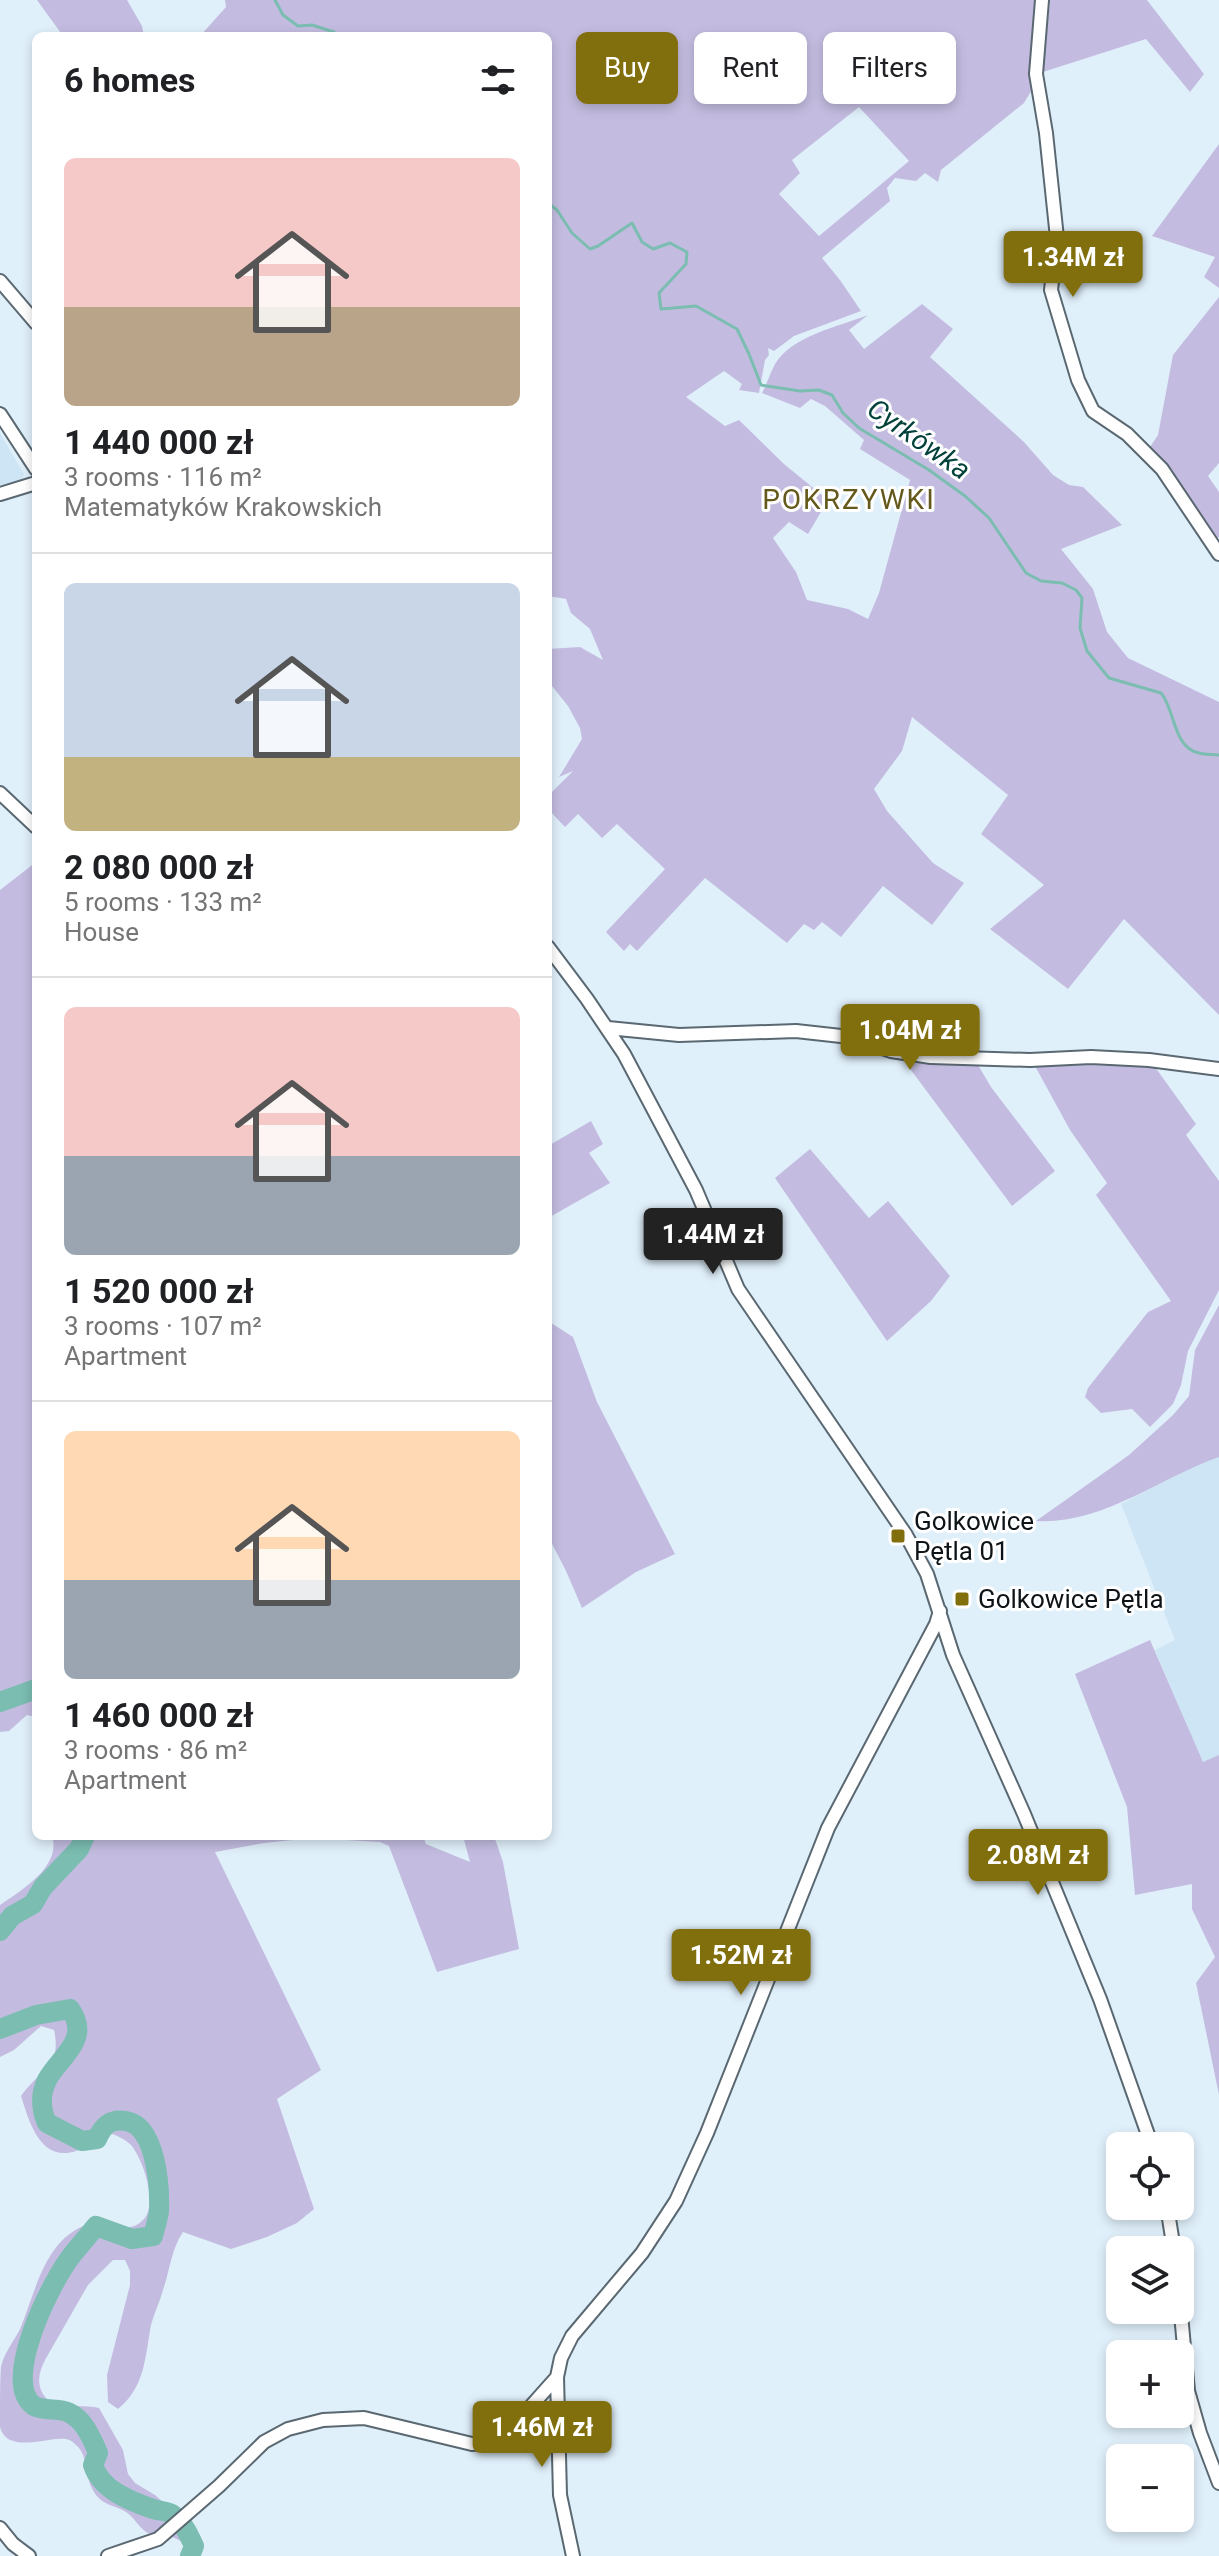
<!DOCTYPE html>
<html lang="en">
<head>
<meta charset="utf-8">
<style>
	body { margin:0; font-family:Roboto,sans-serif; background:#f2f2f2; color:#202124; height:100vh; display:flex; flex-direction:column; font-size:30px; white-space:nowrap }
	* { box-sizing:border-box; margin:0 }
	p { font-size:26px; color:#757577 }
	.icon { flex:none; width:44px; height:44px; fill:none; stroke:currentColor; stroke-width:2; stroke-linecap:round; stroke-linejoin:round }
	.map { position:relative; flex:1; overflow:hidden }
	.sheet { position:absolute; left:32px; top:32px; width:520px; height:1808px; display:flex; flex-direction:column; background:#fff; border-radius:12px; box-shadow:0 4px 12px #0003 }
	.sheet>* { flex:none }
	.top-card { position:absolute; left:576px; top:32px; width:522px; height:72px; display:flex; gap:16px }
	.controls { position:absolute; left:1106px; top:2132px; display:grid; gap:16px }
	.controls a { display:grid; place-items:center; width:88px; height:88px; border-radius:12px; background:#fff; box-shadow:0 4px 12px #0003; font-size:40px }
	.price { position:absolute; translate:-50% -68px; padding:0 18px; border-radius:8px; background:#806f0c; color:#fff; font-size:26px; line-height:52px; filter:drop-shadow(0 2px 4px #0008) }
	.price::after { content:''; position:absolute; left:50%; top:48px; width:24px; height:18px; margin-left:-12px; background:inherit; clip-path:polygon(0 0,100% 0,50% 100%) }
	.price.current { background:#222; color:#fff }
	ul { padding:0; list-style:none }
	li { display:grid; align-content:center; gap:16px; height:424px; padding:0 32px }
	li+li { border-top:2px solid #e0e0e0 }
	li span { display:grid; place-items:center; height:248px; border-radius:12px; color:#555 }
	li>.icon { margin-inline-start:auto }
	span .icon { width:144px; height:144px; fill:#fffc; stroke-width:1 }
	li b { font-size:34px }
	h2 { display:flex; justify-content:space-between; align-items:center; height:96px; padding:0 32px; font-size:34px }
	.tag { padding:0 28px; border-radius:12px; background:#fff; box-shadow:0 4px 12px #0003; font-size:28px; line-height:72px }
	.tag.current { background:#806f0c; color:#fff }
	.map>svg:first-child { display:block }
</style>
</head>
<body>
<div class="map">
<svg width="1219" height="2556" viewBox="0 0 1219 2556">
	<rect width="100%" height="100%" fill="#e0f0fb"/>
	<path fill="#cee5f5" d="M0 433 24 474 21 481 0 485Z
		M1219 1457V1755L1203 1763 1155 1650 1175 1640 1121 1504 1191 1467Z"/>
	<path fill="#c3bce0" fill-rule="evenodd" d="M37 0H127L142 26 144 36H63Z
		M225 0H1038L1033 88 1024 103 941 170 938 182 925 173 916 181 895 178 887 188 890 201 822 258 840 280 861 311 794 336 774 351 768 348 769 355 765 360 759 393 739 390 742 384 724 371 686 397 725 426 739 420 784 464 828 500 808 534 789 522 773 538 796 572 807 600 848 609 868 619 879 593 910 480 860 449 864 440 825 406 811 399 800 408 762 393C767 384 770 373 775 364 793 335 838 327 868 315L849 330 864 349 922 304 953 329 930 357 1024 442 1053 475 1069 485 1083 487 1122 525 1061 549 1093 589 1107 632 1128 658 1219 702V1015L1124 919 1068 989 990 929 1044 885 981 834 1008 795 912 717 902 751 874 789 887 811 933 863 964 883 932 925 883 886 841 937 822 922 814 930 804 924 787 943 705 878 637 951 630 944 624 951 606 932 665 869 617 824 602 838 578 814 565 827 548 809V796L573 771 559 777 582 739 580 728 568 706 548 681V649L580 647 603 660 590 629 571 613 566 599 548 596V36H200L226 7ZM859 107 909 161 819 236 779 194 800 173 792 160Z
		M1050 0H1147L1204 74 1190 92 1146 39 1043 72Z
		M1219 144V288L1204 277 1215 257 1152 236Z
		M1219 297V463L1208 476 1219 492V537L1214 540 1186 493 1150 447 1158 435 1173 355Z
		M36 862V1717L27 1715 9 1731 0 1732V890Z
		M905 1062 978 1065 991 1087 1055 1171 1012 1206Z
		M1081 1063H1118L1155 1067 1196 1124 1186 1135 1219 1181V1290L1188 1351 1181 1385 1173 1404 1150 1427 1132 1409 1101 1413 1085 1397 1088 1388 1148 1312 1171 1301 1096 1195 1107 1183 1070 1130 1035 1066Z
		M591 1121 603 1144 589 1153 610 1183 548 1218V1146Z
		M810 1149 869 1218 888 1201 950 1276 931 1301 887 1341 775 1178Z
		M1219 1305V1457C1159 1478 1102 1525 1036 1521L1129 1455 1173 1415 1189 1396 1195 1350Z
		M548 1321 573 1337 597 1402 675 1554 636 1572 582 1608 566 1571 548 1536Z
		M1150 1640 1203 1762 1219 1755V2095L1196 1983 1215 1957 1192 1909V1884L1135 1895 1127 1807 1075 1674Z
		M52 1836H423L426 1844 470 1862 463 1836H494L503 1862 519 1949 437 1972 389 1846 380 1842 312 1838 264 1843 215 1852 321 2070 277 2099 314 2209 297 2223 267 2237 231 2249 183 2232C171 2250 170 2270 163 2290 160 2302 154 2313 151 2325 145 2358 145 2387 118 2409L108 2402 107 2375 130 2285V2271L125 2260H113L88 2285 45 2360C40 2370 37 2379 41 2390 50 2413 81 2403 99 2408L123 2450 128 2474 135 2483 155 2495 173 2511 189 2543C181 2543 179 2539 172 2537 165 2534 156 2536 148 2533 140 2529 134 2517 126 2512 115 2505 104 2506 96 2495 86 2482 88 2468 83 2455 81 2449 73 2440 66 2439 49 2436 7 2455 0 2427 0 2419 0 2375 1 2367 4 2353 14 2341 20 2329 35 2294 43 2245 81 2227 100 2219 128 2238 144 2219 158 2203 143 2159 131 2145 125 2139 117 2136 110 2133 98 2137 88 2147 76 2151 40 2163 29 2121 21 2096 41 2068 62 2067 54 2030L41 2026 14 2050 0 2057V1905C21 1891 62 1866 52 1836Z"/>
	<g fill="none" stroke-linecap="round" stroke-linejoin="round">
		<path stroke="#7bbdb1" stroke-width="3" d="M275 0 283 15 298 26 312 25 334 32 336 36
			M548 203 557 210 572 233 590 249 598 246 632 223 642 242 653 249 670 243 687 252 686 264 659 293 661 309 696 306 737 329 749 354 761 385 800 391 819 390 832 395 843 413 859 428 929 470 965 496 989 518 1026 573 1041 581 1062 583 1076 590 1082 598 1080 628 1087 651 1109 678 1161 693C1175 709 1173 748 1199 753 1205 755 1213 754 1219 755"/>
		<path stroke="#7bbdb1" stroke-width="20" d="M0 1702 36 1689
			M0 1931 12 1916 33 1904 43 1887 79 1849 85 1836
			M0 2029 36 2015 70 2009C92 2040 59 2057 47 2080 40 2094 41 2110 47 2123L82 2141 97 2139C103 2126 110 2118 126 2121 156 2126 160 2186 159 2211 158 2219 155 2228 153 2236L132 2239 96 2226C88 2236 80 2245 72 2255 52 2280 0 2382 34 2406 42 2410 51 2409 59 2410 81 2412 91 2436 98 2453L93 2465C101 2490 130 2501 153 2509 159 2511 167 2511 172 2514 183 2522 189 2535 194 2546L190 2556"/>
		<g stroke="#5a6871" stroke-width="16">
			<path id="minor" d="M1042 0 1036 74 1046 133 1057 238 1051 290 1078 380 1093 411 1127 434 1162 469 1219 554
				M0 281 36 323
				M0 414 36 469
				M0 494 36 483
				M0 793 36 827
				M548 947 587 999 624 1054 696 1190 738 1289 906 1535 927 1574 953 1655 1024 1814 1100 1999 1152 2146
				M608 1028 679 1035 796 1031 850 1037 891 1051 931 1057 1030 1060 1091 1057 1149 1060 1219 1069
				M1167 2206 1174 2250
				M1180 2303 1188 2391 1200 2433 1219 2483
				M0 2528 13 2544 29 2556
				M108 2556 158 2539 219 2486 264 2442 288 2429 323 2420 364 2418 472 2444 499 2442 557 2377
				M573 2556 560 2495 557 2377 561 2358 572 2336 642 2253 676 2201 707 2133 828 1828 936 1624 940 1611"/>
		</g>
		<use href="#minor" stroke="#fff" stroke-width="12"/>
	</g>
	<g fill="#806f0c" stroke="#fff" stroke-width="3">
		<rect x="890" y="1528" width="16" height="16" rx="4"/>
		<rect x="954" y="1591" width="16" height="16" rx="4"/>
	</g>
	<g text-anchor="middle" dominant-baseline="central" stroke-width="6" stroke-linejoin="round" paint-order="stroke">
		<g font-size="26" fill="#0d1316" stroke="#fff" text-anchor="start">
			<text x="914" y="1521">Golkowice<tspan x="914" dy="30">Pętla 01</tspan></text>
			<text x="978" y="1599">Golkowice Pętla</text>
		</g>
		<g font-size="28" font-style="italic" fill="#02423a" stroke="#fff">
			<text transform="translate(919 439) rotate(35)">Cyrkówka</text>
		</g>
		<g font-size="28" letter-spacing="2" fill="#64581b" stroke="#fff">
			<text x="849" y="499">POKRZYWKI</text>
		</g>
	</g>
</svg>
<div class="controls">
<a><svg class="icon" aria-label="locate" viewBox="0 0 24 24"><circle cx="12" cy="12" r="6"/><path d="M12 2v4M12 18v4M2 12h4M18 12h4"/></svg></a>
<a><svg class="icon" aria-label="layers" viewBox="0 0 24 24"><path d="M12 4l9 5-9 5-9-5zM3 14l9 5 9-5"/></svg></a>
<a>+</a>
<a>−</a>
</div>
<b class="price" style="left:1073px;top:299px">1.34M zł</b>
<b class="price" style="left:910px;top:1072px">1.04M zł</b>
<b class="price current" style="left:713px;top:1276px">1.44M zł</b>
<b class="price" style="left:1038px;top:1897px">2.08M zł</b>
<b class="price" style="left:741px;top:1997px">1.52M zł</b>
<b class="price" style="left:542px;top:2469px">1.46M zł</b>
<div class="top-card">
<a class="tag current">Buy</a>
<a class="tag">Rent</a>
<a class="tag">Filters</a>
</div>
<section class="sheet">
<h2>6 homes<svg class="icon" aria-label="filters" viewBox="0 0 24 24"><path d="M4 7h16M4 17h16"/><circle cx="9" cy="7" r="2"/><circle cx="15" cy="17" r="2"/></svg></h2>
<ul>
<li><span style="background:linear-gradient(#f6c9c9 60%,#b9a48a 0)"><svg class="icon" aria-label="home" viewBox="0 0 24 24"><path d="M3 11l9-7 9 7M6 9v11h12V9"/></svg></span><div><b>1 440 000 zł</b><p>3 rooms · 116 m²</p><p>Matematyków Krakowskich</p></div></li>
<li><span style="background:linear-gradient(#c9d6e8 70%,#c2b280 0)"><svg class="icon" aria-label="home" viewBox="0 0 24 24"><path d="M3 11l9-7 9 7M6 9v11h12V9"/></svg></span><div><b>2 080 000 zł</b><p>5 rooms · 133 m²</p><p>House</p></div></li>
<li><span style="background:linear-gradient(#f6c9c9 60%,#9aa5b1 0)"><svg class="icon" aria-label="home" viewBox="0 0 24 24"><path d="M3 11l9-7 9 7M6 9v11h12V9"/></svg></span><div><b>1 520 000 zł</b><p>3 rooms · 107 m²</p><p>Apartment</p></div></li>
<li><span style="background:linear-gradient(#ffd9b3 60%,#9aa5b1 0)"><svg class="icon" aria-label="home" viewBox="0 0 24 24"><path d="M3 11l9-7 9 7M6 9v11h12V9"/></svg></span><div><b>1 460 000 zł</b><p>3 rooms · 86 m²</p><p>Apartment</p></div></li>
</ul>
</section>
</div>
</body>
</html>
